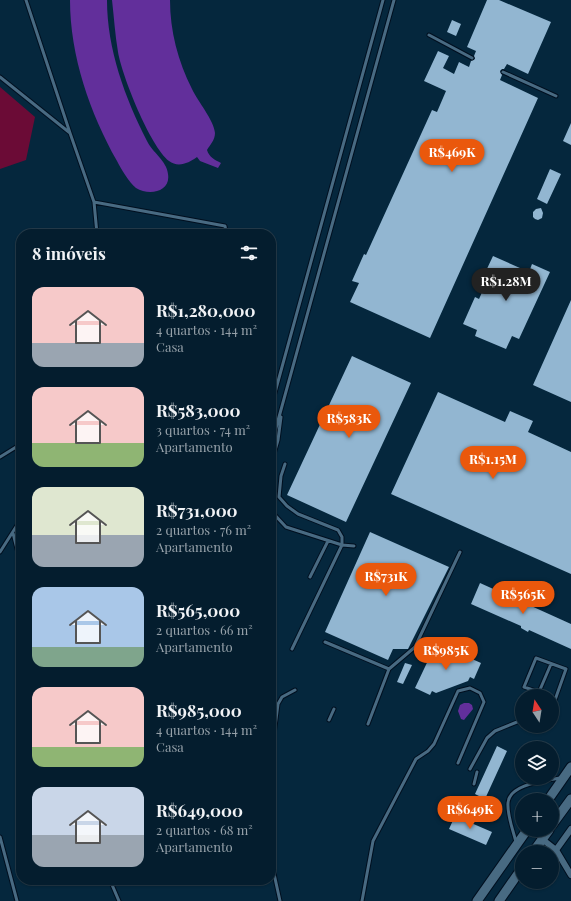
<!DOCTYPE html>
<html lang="pt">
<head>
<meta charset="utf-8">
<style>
	body { margin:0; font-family:"Playfair Display",serif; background:#122a3a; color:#f1f3f6; height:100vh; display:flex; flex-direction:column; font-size:15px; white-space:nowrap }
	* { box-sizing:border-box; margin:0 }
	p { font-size:13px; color:#97a2aa }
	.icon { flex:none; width:22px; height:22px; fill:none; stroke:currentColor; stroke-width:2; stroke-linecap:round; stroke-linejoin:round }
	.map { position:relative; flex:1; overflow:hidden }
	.sheet { position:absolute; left:16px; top:229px; width:260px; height:656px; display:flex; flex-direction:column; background:#041d2e; border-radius:16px; box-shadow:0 1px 3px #0004,0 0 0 1px #253b4a }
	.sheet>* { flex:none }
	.needle { width:26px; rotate:348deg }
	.controls { position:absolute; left:515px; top:689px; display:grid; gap:8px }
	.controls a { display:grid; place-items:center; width:44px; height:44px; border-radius:50%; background:#041d2e; box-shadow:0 1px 3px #0004,0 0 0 1px #253b4a; font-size:20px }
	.price { position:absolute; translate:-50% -34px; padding:0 9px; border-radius:14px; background:#ea580c; color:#fff; font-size:13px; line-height:26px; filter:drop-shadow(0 1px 2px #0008) }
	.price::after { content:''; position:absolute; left:50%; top:24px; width:12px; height:9px; margin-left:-6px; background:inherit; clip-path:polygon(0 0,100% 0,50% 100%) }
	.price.selected { background:#222; color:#fff }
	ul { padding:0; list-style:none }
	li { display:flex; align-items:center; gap:12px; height:100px; padding:0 16px }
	li span { display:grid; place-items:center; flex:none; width:112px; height:80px; border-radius:12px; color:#555 }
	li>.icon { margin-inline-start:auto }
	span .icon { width:48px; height:48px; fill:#fffc; stroke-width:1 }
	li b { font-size:17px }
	h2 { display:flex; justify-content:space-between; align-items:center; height:48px; padding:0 16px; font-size:17px }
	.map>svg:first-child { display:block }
</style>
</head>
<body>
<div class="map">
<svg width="571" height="901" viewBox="0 0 571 901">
	<rect width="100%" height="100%" fill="#05273d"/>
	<path fill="#6b0b36" d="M0 87 35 117 26 160 0 169Z"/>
	<path fill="#622f9b" d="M70 0H107C107 49 125 98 147 141 152 152 167 161 168 174 171 192 149 196 136 188 129 182 121 169 117 161 90 113 70 56 70 0Z
		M112 0H170C170 31 178 61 192 89 198 102 214 120 215 133 215 140 210 145 207 150 209 157 215 160 221 163L218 168 200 161 197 157C189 163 178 168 169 161 150 146 122 76 118 52 115 35 114 17 112 0Z
		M464 703H469L472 705 473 709 464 720 461 719 458 711 460 705Z"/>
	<path fill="#92b6d1" d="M487 0H499L551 22 528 74 507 64 504 69H502L500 71 502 75 500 80 538 98 430 338 350 302 359 283 352 281 364 254 366 255 432 110 437 112 446 91 424 81 438 51 449 56 443 68 454 74 459 62 469 67 471 61 475 59 474 56 476 51 467 47Z
		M452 20 461 24 456 36 447 32Z
		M571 123V145L563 141Z
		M550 169 561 174 547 204 537 199Z
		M541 208 543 213 542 218 538 220 535 219 533 217V212L536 209Z
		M493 256 529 272 532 264 550 272 519 339 512 336 506 349 475 336 477 330 463 324 475 297 479 299 490 275 485 273Z
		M571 300V402L533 385Z
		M352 356 411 383 346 522 287 495Z
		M438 392 505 422 510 411 533 421 528 432 571 452V574L391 494Z
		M370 532 449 567 408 649H393L388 660 325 632Z
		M480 583 571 624V649L529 630 528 632 521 628V626L471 604Z
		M443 646 481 663 474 679 470 677 468 681 436 693 432 691 430 695 415 688 433 650Z
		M405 663 412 665 403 684 397 682Z
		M497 746 507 751 485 799 475 794Z
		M455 816 492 832 486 845 449 829Z"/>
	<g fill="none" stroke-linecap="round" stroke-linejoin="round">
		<g stroke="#000f1f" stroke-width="5">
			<path id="lane" d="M429 35 472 58
				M503 72 556 96
				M0 77 70 133 26 0
				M70 133 94 202
				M97 234 94 202 225 226 226 231 224 234
				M271 407 383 0
				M271 446 394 0
				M0 457 21 444
				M271 464 278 440 281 417
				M285 464 281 476 279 497 287 506 298 514 338 530 342 537V545L292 649
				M271 510 272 512 286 527 342 545 354 546
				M271 528 274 532
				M13 533 21 565
				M0 552 21 519
				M310 577 328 541
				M325 642 389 669 415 647 460 552
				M539 692 551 664
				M537 696 539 692 524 687 536 658 566 669 555 700 552 701
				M329 720 334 709
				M368 724 389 669
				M271 757 278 704 282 697 295 690
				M470 769 487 738 495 731 522 720
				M474 784 477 772
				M0 837 17 901
				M516 842C513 830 507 815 508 803 509 784 545 781 560 778
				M271 860 280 901
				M110 880 119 901
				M362 901 373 841 416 759 428 751 434 744 458 691 470 688 480 693 484 702 458 763"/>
		</g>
		<g stroke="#000f1f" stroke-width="8">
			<path id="street" d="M542 839 556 850 571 875
				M556 850 571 829"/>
		</g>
		<g stroke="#000f1f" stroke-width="11">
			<path id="secondary" d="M548 800 571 767
				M552 825 571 799
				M533 852 549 830
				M477 901 527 830
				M499 901 522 868"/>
		</g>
		<use href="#lane" stroke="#486a82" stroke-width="3"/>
		<use href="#street" stroke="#486a82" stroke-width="6"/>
		<use href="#secondary" stroke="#486a82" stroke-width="9"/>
	</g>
</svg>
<div class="controls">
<a><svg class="needle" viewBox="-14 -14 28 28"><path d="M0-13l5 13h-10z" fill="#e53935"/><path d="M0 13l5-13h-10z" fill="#97a2aa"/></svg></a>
<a><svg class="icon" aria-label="layers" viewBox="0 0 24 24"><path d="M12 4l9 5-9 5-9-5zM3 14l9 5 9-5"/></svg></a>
<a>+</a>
<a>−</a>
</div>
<b class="price" style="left:452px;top:173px">R$469K</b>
<b class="price selected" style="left:506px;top:302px">R$1.28M</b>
<b class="price" style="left:349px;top:439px">R$583K</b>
<b class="price" style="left:493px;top:480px">R$1.15M</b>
<b class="price" style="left:386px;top:597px">R$731K</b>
<b class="price" style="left:523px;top:615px">R$565K</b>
<b class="price" style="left:446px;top:671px">R$985K</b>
<b class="price" style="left:470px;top:830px">R$649K</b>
<section class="sheet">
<h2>8 imóveis<svg class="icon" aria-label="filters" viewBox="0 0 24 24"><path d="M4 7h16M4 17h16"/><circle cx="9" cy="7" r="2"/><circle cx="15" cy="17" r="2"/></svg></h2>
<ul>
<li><span style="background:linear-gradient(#f6c9c9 70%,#9aa5b1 0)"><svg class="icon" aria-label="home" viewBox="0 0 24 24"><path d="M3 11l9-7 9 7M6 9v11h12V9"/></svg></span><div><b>R$1,280,000</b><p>4 quartos · 144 m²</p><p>Casa</p></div></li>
<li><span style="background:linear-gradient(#f6c9c9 70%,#8fb573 0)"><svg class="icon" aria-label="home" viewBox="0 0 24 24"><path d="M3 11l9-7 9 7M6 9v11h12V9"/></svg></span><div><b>R$583,000</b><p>3 quartos · 74 m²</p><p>Apartamento</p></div></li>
<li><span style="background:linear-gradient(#dfe7d0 60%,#9aa5b1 0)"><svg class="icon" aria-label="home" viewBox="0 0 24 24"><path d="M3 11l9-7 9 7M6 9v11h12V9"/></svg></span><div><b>R$731,000</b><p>2 quartos · 76 m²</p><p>Apartamento</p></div></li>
<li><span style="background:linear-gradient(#a9c7e8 75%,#7fa58c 0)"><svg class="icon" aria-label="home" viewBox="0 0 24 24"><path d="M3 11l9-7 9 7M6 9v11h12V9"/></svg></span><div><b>R$565,000</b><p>2 quartos · 66 m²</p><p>Apartamento</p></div></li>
<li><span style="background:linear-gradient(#f6c9c9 75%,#8fb573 0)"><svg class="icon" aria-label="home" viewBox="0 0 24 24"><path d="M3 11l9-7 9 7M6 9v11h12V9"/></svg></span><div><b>R$985,000</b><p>4 quartos · 144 m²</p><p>Casa</p></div></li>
<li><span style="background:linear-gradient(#c9d6e8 60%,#9aa5b1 0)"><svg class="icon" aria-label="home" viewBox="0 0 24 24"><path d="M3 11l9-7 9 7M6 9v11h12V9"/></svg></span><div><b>R$649,000</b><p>2 quartos · 68 m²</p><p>Apartamento</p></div></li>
</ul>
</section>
</div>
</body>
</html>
